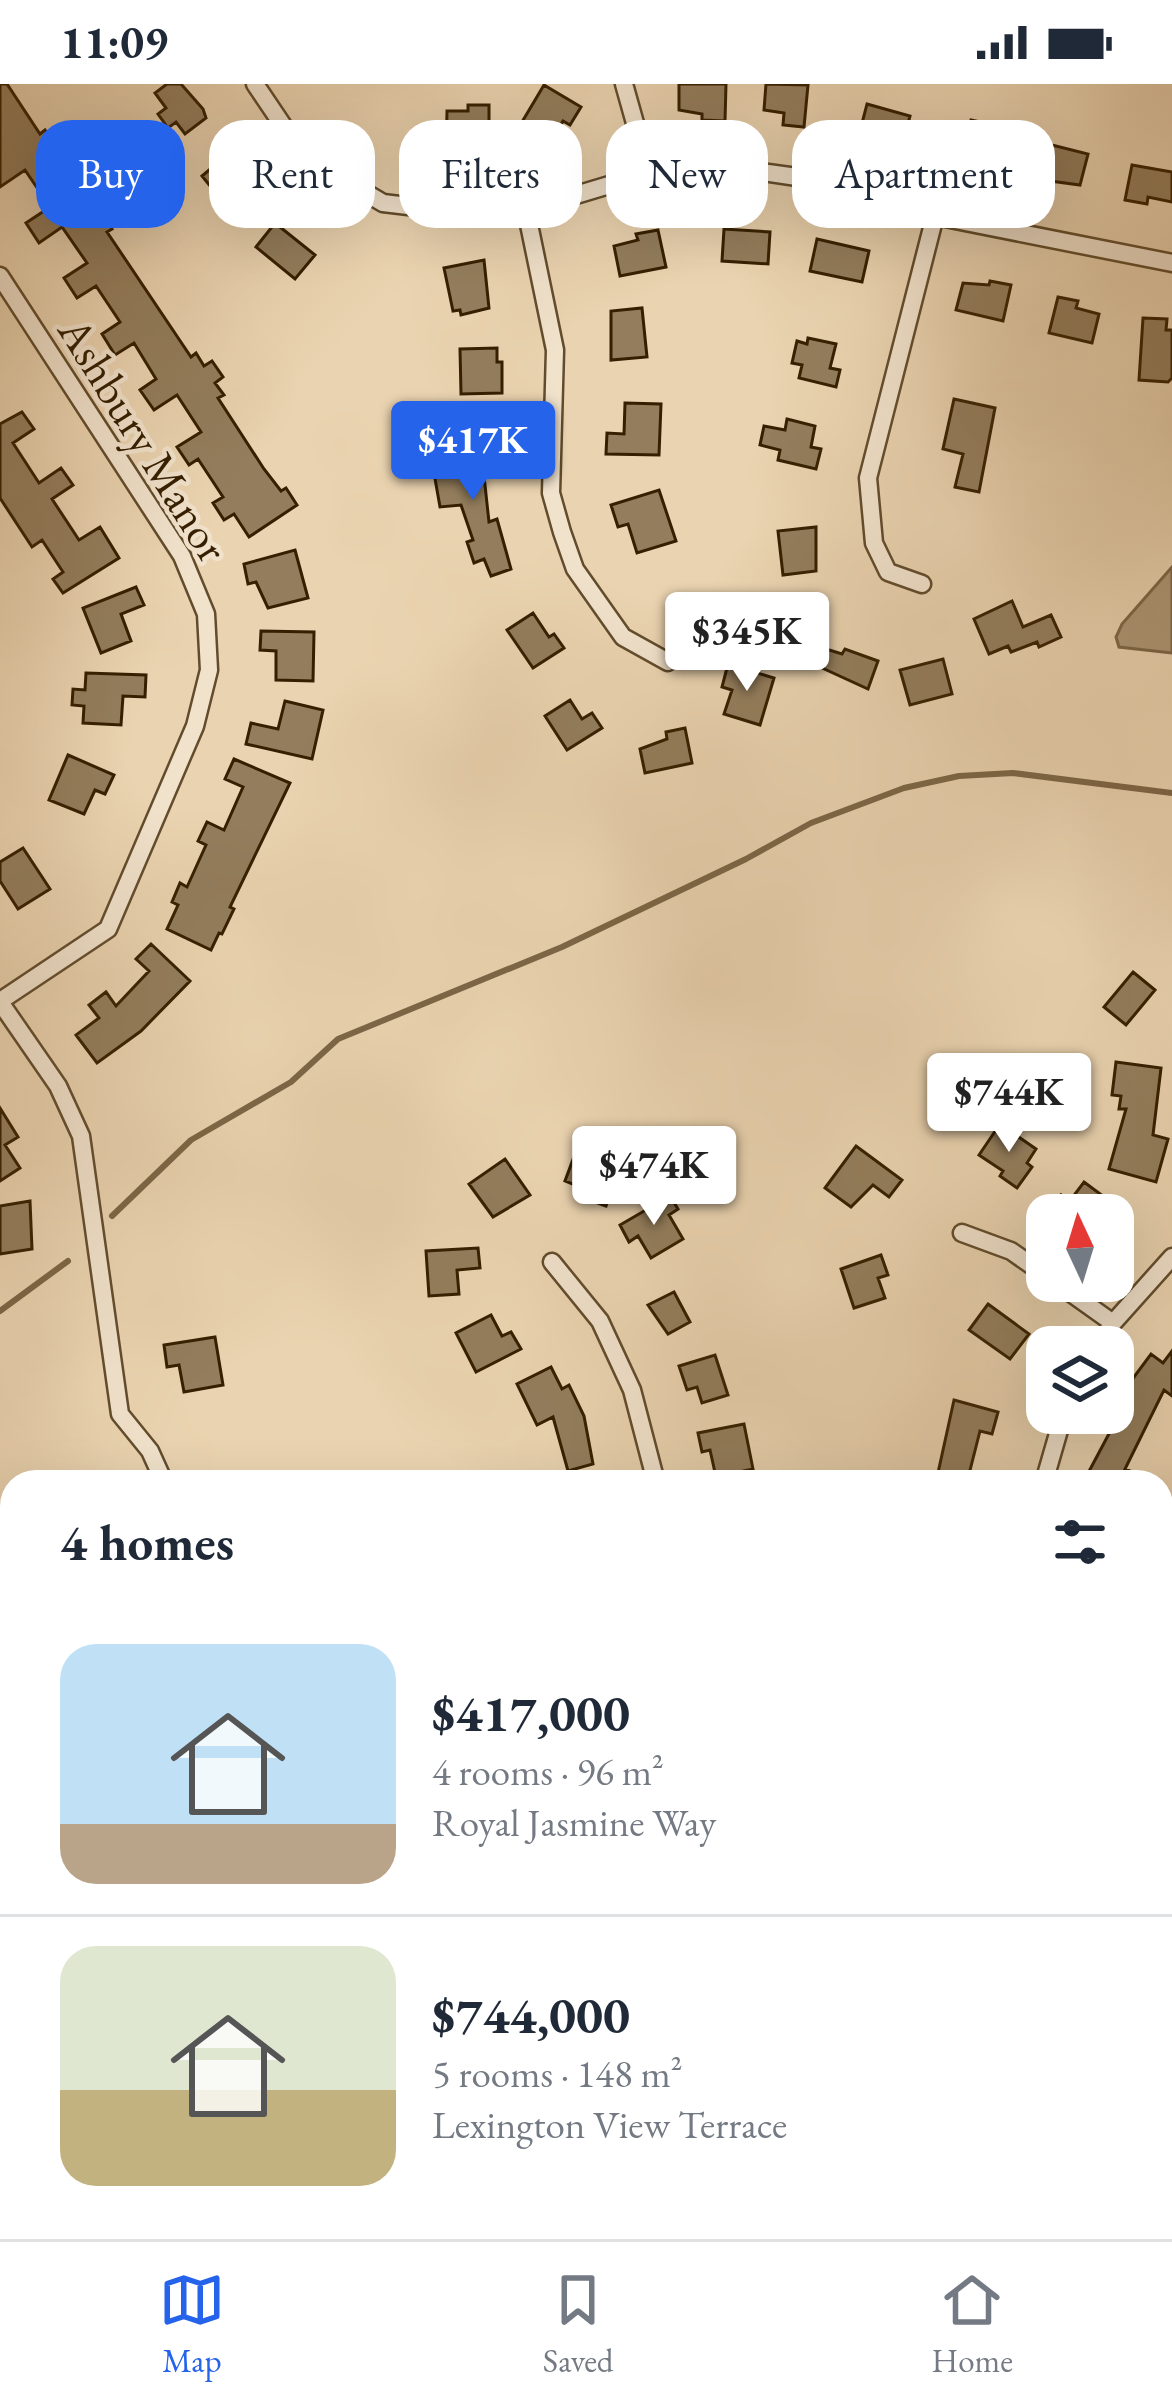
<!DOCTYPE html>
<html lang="en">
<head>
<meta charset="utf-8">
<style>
	body { margin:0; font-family:"EB Garamond",serif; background:#f6f6f7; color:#1f2937; height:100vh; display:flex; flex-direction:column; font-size:45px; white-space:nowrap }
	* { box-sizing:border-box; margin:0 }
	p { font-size:39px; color:#747a83 }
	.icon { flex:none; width:66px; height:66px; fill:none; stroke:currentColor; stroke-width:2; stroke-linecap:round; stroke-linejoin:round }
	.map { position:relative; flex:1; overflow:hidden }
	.side { position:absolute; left:0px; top:1386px; width:1173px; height:771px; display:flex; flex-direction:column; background:#fff; border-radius:36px 36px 0 0; box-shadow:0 12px 48px #0002 }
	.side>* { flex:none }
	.guide { position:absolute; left:36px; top:36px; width:1101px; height:108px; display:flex; gap:24px }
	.needle { width:78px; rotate:356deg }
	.fabs { position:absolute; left:1026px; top:1110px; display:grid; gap:24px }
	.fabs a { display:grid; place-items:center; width:108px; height:108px; border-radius:24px; background:#fff; box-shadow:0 12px 48px #0002; font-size:60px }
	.price { position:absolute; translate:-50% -102px; padding:0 27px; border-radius:12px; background:#fff; color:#222; font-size:39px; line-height:78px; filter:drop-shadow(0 3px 6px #0008) }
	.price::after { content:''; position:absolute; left:50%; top:72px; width:36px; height:27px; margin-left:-18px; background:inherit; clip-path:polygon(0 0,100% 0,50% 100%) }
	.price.current { background:#2563eb; color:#fff }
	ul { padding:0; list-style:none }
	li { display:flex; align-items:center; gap:36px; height:300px; padding:0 60px }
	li+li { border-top:3px solid #e0e1e3 }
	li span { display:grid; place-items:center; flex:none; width:336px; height:240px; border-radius:36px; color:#555 }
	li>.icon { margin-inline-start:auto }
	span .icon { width:144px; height:144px; fill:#fffc; stroke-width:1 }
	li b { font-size:51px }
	h2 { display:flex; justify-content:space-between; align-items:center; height:144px; padding:0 60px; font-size:51px }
	.chip { padding:0 42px; border-radius:36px; background:#fff; box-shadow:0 12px 48px #0002; font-size:42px; line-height:108px }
	.chip.current { background:#2563eb; color:#fff }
	.status { display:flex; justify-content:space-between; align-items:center; height:84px; padding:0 60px; background:#fff; direction:ltr }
	.status svg { height:33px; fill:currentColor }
	.dock { display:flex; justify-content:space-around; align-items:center; height:168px; border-top:3px solid #e0e1e3; background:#fff; font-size:33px; color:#747a83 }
	.dock a { display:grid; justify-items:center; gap:6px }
	.dock .current { color:#2563eb }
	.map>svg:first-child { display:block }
</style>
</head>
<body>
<div class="status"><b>11:09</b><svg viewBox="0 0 49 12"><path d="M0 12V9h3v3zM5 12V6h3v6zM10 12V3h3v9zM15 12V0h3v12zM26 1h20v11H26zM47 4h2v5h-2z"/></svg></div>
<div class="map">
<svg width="1172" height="2155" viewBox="0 0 1172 2155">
	<rect width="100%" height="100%" fill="#ead3b0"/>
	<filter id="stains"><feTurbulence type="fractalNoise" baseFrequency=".00167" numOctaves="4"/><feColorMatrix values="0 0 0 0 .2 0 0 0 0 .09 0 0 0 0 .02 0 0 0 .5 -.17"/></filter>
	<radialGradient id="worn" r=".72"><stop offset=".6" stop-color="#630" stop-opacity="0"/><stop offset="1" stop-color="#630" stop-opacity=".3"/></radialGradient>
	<path fill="#ac9674" stroke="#7c6646" stroke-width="3" d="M1172 483V569L1119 563 1116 553 1122 540Z"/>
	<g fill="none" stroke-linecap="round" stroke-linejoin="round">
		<path stroke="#7c6646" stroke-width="6" d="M112 1132 191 1056 291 998 338 955 562 863 746 775 811 739 904 704 959 692 1013 689 1172 709
			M0 1227 68 1177"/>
	</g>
	<path fill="#937d5c" stroke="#351f00" stroke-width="3" d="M0 0H7L40 50 45 46 112 145 107 148 191 273 196 269 204 282 212 277 223 293 215 299 224 311 218 314 264 385 281 407 286 404 297 421 249 453 234 430 224 436 213 419 223 413 198 375 189 381 177 363 201 348 177 311 154 326 140 306 156 295 134 259 115 271 102 250 120 238 96 202 77 214 64 194 87 179 62 143 39 159 26 139 50 123 25 86 0 103Z
		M167 0H181L203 25 206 34 185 50 176 38 168 44 158 30 166 24 155 9Z
		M679 0H726L725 37 702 36V30L679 26Z
		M766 0 808 1 804 43 783 41 784 29 764 26Z
		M544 1 581 23 570 41 563 37 552 56 522 38Z
		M867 20 910 32 900 69 882 64 883 57 859 51Z
		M468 21H489V70L446 69 447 27H468Z
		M971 36 1012 45 1005 73 984 68 981 82 961 77Z
		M1044 59 1088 70 1080 101 1035 95Z
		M234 65 256 99 227 123 202 92Z
		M1132 81 1172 88V118L1148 113 1147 120 1125 116Z
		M275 139 315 171 295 195 256 163Z
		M724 145 770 148 768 180 722 177Z
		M658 146 666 183 620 192 614 162 638 156 636 150Z
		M817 155 869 167 862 198 810 187Z
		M484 176 489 224 461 231 460 226 453 227 444 184Z
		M990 197 1011 201 1003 237 956 226 963 199 989 201Z
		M1058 213 1078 217 1076 224 1099 230 1092 259 1049 249Z
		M642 224 647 273 611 276V227Z
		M1143 234 1167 235 1166 246H1172V294L1168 298 1139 296Z
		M808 254 836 260 830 284 840 286 836 303 799 294 802 281 792 279 797 257 807 260Z
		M497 264V278H502V309L461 310 460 265Z
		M954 315 995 324 979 408 955 403 963 370 943 365Z
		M625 319 661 320 659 371 606 370 607 349 624 350Z
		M22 328 34 345 13 359 39 399 61 384 73 401 52 415 79 456 100 443 119 474 63 509 53 495 63 488 42 456 32 463 0 414V340Z
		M787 335 815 342 811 363 821 365 816 385 778 376 780 366 760 361 764 342 785 346Z
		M495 366 498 391 484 392 489 438 497 435 511 485 491 492 484 475 474 479 467 458 473 456 461 421 440 423 431 372Z
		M659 406 676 457 637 469 628 440 618 443 611 421Z
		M816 443V487L783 491 778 447Z
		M295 466 308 514 268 524 256 498 248 500 244 480Z
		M136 503 144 521 121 530 131 557 101 569 83 524Z
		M1012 517 1023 543 1051 531 1061 553 1039 563 1037 558 1011 568 1008 562 989 570 974 535Z
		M533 529 549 553 554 550 564 564 533 584 507 546Z
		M261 547 314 548 313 597 276 596V567L260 566Z
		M826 565 842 570 845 565 878 577 868 605 820 583Z
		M943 575 952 610 910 621 900 586Z
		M728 580 774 594 760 641 724 630 732 606 722 603Z
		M86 589 146 591 145 613 123 612 121 641 83 639 84 622 72 621 73 605 85 606Z
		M570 616 582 635 592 629 602 644 567 666 545 632Z
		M285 617 323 626 312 675 246 660 251 639 278 645Z
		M685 644 692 679 645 689 640 665 667 655 666 648Z
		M68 671 114 691 105 710 95 706 84 730 49 716Z
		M234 675 290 699 230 823 234 825 222 850 219 849 211 866 167 845 178 821 172 818 180 799 187 803 206 761 198 757 207 738 224 746 243 703 225 695Z
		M23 764 50 805 18 825 0 797V778Z
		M151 860 190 897 141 947 97 979 76 951 99 934 89 921 106 908 116 922 149 887 136 875Z
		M1133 888 1155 906 1126 941 1104 923Z
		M1116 978 1161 984 1153 1051 1168 1055 1156 1098 1109 1085 1126 1025H1119L1121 1012 1112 1011Z
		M0 1024 18 1053 5 1061 20 1084 0 1097Z
		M1000 1040 1036 1065 1027 1079 1032 1083 1017 1104 1000 1092 1003 1087 979 1071Z
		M578 1062 622 1078 606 1122 587 1115 590 1107 565 1097Z
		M856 1062 902 1096 889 1113 873 1101 851 1123 825 1104Z
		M505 1075 530 1111 493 1133 469 1100Z
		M1084 1098 1115 1121 1107 1131H1045L1061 1111 1069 1118Z
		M670 1112 678 1125 669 1131 683 1155 651 1174 638 1152 629 1158 620 1141Z
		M30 1117 32 1165 0 1170V1122Z
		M478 1164 480 1184 457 1186 459 1210 429 1212 426 1167Z
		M881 1171 888 1191 878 1194 885 1214 854 1224 841 1185Z
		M674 1208 690 1238 668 1250 648 1221Z
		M988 1220 1029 1250 1010 1275 969 1246Z
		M491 1231 502 1252 511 1248 521 1265 476 1288 456 1249Z
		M215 1253 223 1301 184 1308 179 1281 167 1283 164 1261Z
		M1172 1267V1312L1164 1306 1125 1385 1156 1398H1099L1086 1393 1120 1329 1115 1327 1128 1301 1151 1270 1163 1279Z
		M715 1271 728 1311 702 1319 697 1303 687 1306 679 1282Z
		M551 1283 562 1305 569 1301 584 1332 593 1380 568 1387 553 1333 537 1341 517 1300Z
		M954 1316 998 1328 992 1350 980 1347 967 1398H936Z
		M744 1340 753 1385 716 1393 710 1366 702 1368 698 1349Z"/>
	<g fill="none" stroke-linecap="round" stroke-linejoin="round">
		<g stroke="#624c2c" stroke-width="21">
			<path id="street" d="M255 0 286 46 339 93 383 119 450 127 526 126 649 89 713 81 797 93 935 132 1172 179
				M624 0 649 89
				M526 126 555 266 551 409 562 448 575 485 623 553 668 578
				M0 192 182 472 206 530 209 586 195 642 108 845 0 917
				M922 500 888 488 874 459 868 394 935 132
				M0 918 58 1002 81 1052 120 1330 150 1367 164 1398
				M962 1149 1011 1167 1047 1192
				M552 1178 600 1237 632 1306 656 1398
				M1054 1197 1113 1239
				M1097 1263 1113 1239 1172 1173
				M1044 1398 1064 1329
				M0 1746 12 1754
				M948 2145 954 2155"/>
		</g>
		<g stroke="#351f00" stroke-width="28">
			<path id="secondary" d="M1161 1714 1172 1715
				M0 2079 12 2072"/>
		</g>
		<path stroke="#351f00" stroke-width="3" stroke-dasharray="9 6" stroke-linecap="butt" d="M0 2103 12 2111
			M180 2145 184 2155"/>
		<use href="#street" stroke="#f1e2cc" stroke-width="16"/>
		<use href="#secondary" stroke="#f1e2cc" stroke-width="24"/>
	</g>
	<g text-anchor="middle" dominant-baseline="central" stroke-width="9" stroke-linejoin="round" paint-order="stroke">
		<g font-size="45" fill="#351f00" stroke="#f1e2cc">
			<text transform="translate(144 355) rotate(58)">Ashbury Manor</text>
		</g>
	</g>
	<rect width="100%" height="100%" filter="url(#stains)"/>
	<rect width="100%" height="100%" fill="url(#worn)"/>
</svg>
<div class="fabs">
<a><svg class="needle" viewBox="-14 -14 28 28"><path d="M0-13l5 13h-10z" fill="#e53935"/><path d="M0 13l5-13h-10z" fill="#747a83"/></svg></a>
<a><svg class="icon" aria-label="layers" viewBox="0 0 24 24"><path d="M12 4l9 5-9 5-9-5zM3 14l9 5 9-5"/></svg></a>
</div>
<b class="price current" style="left:473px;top:419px">$417K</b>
<b class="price" style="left:747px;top:610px">$345K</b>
<b class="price" style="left:1009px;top:1071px">$744K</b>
<b class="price" style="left:654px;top:1144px">$474K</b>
<div class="guide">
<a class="chip current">Buy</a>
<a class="chip">Rent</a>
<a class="chip">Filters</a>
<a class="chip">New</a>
<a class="chip">Apartment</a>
</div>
<section class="side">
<h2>4 homes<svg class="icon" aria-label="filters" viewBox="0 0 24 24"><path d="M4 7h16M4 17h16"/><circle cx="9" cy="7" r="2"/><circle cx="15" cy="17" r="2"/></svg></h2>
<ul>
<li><span style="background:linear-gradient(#bfe0f5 75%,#b9a48a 0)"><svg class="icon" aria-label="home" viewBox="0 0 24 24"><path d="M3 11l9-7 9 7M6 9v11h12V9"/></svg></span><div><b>$417,000</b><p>4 rooms · 96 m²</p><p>Royal Jasmine Way</p></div></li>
<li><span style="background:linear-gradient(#dfe7d0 60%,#c2b280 0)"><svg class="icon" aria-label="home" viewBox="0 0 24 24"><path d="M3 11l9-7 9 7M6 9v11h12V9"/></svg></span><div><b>$744,000</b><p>5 rooms · 148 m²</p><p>Lexington View Terrace</p></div></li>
</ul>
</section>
</div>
<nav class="dock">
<a class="current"><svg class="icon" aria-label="map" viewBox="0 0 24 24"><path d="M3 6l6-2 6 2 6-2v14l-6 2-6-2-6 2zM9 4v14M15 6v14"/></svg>Map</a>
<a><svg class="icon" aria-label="saved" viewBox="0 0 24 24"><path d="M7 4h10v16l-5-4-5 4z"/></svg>Saved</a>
<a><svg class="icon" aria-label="home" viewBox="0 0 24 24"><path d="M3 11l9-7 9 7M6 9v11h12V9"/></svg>Home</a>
</nav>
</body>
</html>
